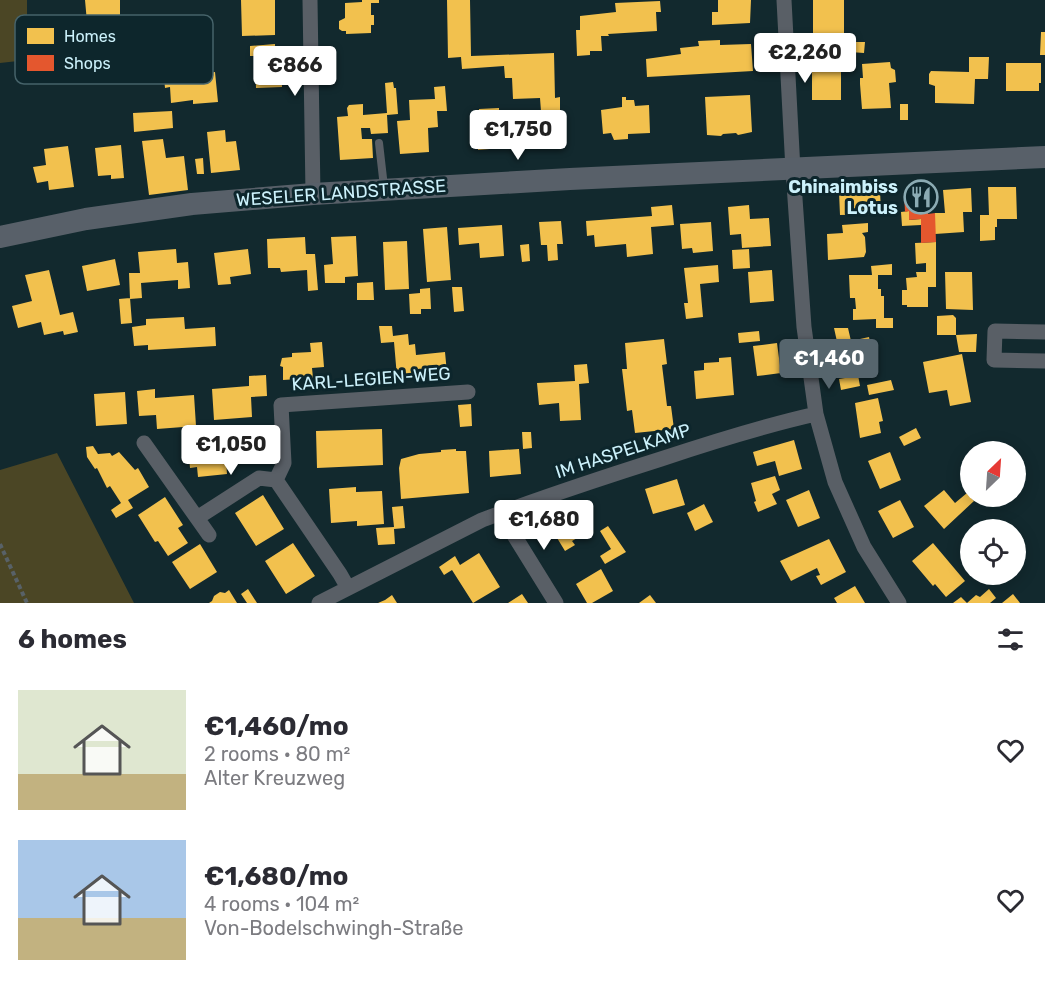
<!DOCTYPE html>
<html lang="en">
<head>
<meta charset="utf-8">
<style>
	body { margin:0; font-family:Rubik,sans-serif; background:#f2f2f3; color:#2b2b33; height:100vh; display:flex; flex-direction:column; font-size:22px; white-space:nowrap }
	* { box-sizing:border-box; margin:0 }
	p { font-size:20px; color:#7c7c81 }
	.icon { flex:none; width:33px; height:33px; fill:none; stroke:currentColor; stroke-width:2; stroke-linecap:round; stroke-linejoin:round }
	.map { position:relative; height:603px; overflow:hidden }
	.panel { display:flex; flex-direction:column; background:#fff; flex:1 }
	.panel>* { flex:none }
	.needle { width:39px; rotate:25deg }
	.controls { position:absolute; left:960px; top:441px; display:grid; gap:12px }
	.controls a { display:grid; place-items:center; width:66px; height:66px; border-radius:50%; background:#fff; box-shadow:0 3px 15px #0003; font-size:30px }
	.price { position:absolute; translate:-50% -51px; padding:0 14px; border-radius:6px; background:#fff; color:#222; font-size:20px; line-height:39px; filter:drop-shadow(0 2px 3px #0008) }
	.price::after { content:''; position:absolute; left:50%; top:36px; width:18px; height:14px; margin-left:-9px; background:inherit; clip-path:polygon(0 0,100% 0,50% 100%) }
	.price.on { background:#56656d; color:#fff }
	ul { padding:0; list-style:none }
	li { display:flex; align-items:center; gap:18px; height:150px; padding:0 18px }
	li span { display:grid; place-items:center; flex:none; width:168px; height:120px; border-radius:0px; color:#555 }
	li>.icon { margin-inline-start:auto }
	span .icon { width:72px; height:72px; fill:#fffc; stroke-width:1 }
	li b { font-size:26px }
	h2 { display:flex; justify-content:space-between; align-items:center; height:72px; padding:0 18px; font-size:26px }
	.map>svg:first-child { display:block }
</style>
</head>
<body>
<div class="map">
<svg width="1045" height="603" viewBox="0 0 1045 603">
	<rect width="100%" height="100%" fill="#12292e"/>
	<path fill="#4b4625" d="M0 0H27V60L0 63Z
		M57 453 134 603H0V470Z"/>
	<path fill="#f2c14e" d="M85 0H120V27H125V34H136V56L124 57V48H106V44H89Z
		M241 0H275V35L242 36Z
		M362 0H379V3H371V15H374V25H371V33L346 34V31H342L339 29V21L345 18V3L362 2Z
		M447 0H470L471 56 554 53 555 98 560 97V124L542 125 540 98 513 99 512 78H505L504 66 462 69 461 57 448 58Z
		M718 0H751L750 23 712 25V12H718Z
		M813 0H844V44L813 43Z
		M660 1 661 12H656L657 31 608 34 609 36H601L602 51H590V55L577 56 576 30H580V16L616 12 615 3Z
		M1041 32H1045V55H1040Z
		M720 40V45L751 44 753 71 647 77 646 59 681 54 680 48 699 46 698 41Z
		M848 42H865L864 53 850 52V70H841V100H812V69H830V52H847Z
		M275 44V55L281 54 282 87 256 88 255 56H250V46Z
		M969 57H989L988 79H975L974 104 935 103V86L929 84V74L931 71 969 72Z
		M890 62 891 68 895 70 896 82 889 83 891 108 862 109 860 84V78H863L862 64Z
		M1006 63H1041V83H1039V91H1006Z
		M215 72 218 102 193 104V100L171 103 170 87 165 88 164 78Z
		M393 82 394 88H396L398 114 387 115 388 133 371 134 370 128H361L362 139H372L373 158 340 160 337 117 348 116 347 108 349 105 363 104V115L387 113 385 83Z
		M445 86 447 111H437L438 127 428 128 429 152 400 154 397 121 410 120 409 100 435 99 434 87Z
		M750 95 752 132 738 135 736 133 723 134 721 136 707 135 705 97Z
		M622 97H626V100H634L635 106 649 105 650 133 628 134V139L614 140 611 133 603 134 601 110 622 107Z
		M900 104H908V120H900Z
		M499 108V116L525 115 526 134H523V146L478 150 479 109Z
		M172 111 173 128 134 132 133 113Z
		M225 130 226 142 236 141 240 170 211 173 207 132Z
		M163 139 166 158 184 156 188 190 149 195 142 141Z
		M121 145 124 178 111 179V175L98 176 95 148Z
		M68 146 74 187 49 190 48 181 37 183 33 167 46 165 44 149Z
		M203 158 204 174H197L195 159Z
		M988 187H1016L1017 219H997V227H995V240L980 241V215H989Z
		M971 188 972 212H963L964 232 935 234V213H945L943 190Z
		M880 190 881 214 840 215 839 192Z
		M672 205 674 225 651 227 653 254 627 257 626 244 595 247 594 235 587 236 586 221 652 216 651 207Z
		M749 205 750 219 769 218 771 246 742 248 741 234 730 235 728 207Z
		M909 211V220L921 219V225L902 226 901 212Z
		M561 221 563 244H557L558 260 548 261 547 245H541L539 222Z
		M711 222 713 251 693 253 692 248 682 249 680 224Z
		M868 223V232L862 233 865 237 866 252 864 257 828 260 827 234 843 233 842 225Z
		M502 225 504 256 480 258 479 243 459 245 458 228Z
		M447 227 451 280 427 282 423 229Z
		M356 236 358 276 345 277V283H325L324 265 333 264 331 237Z
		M305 237 306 254H315L318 290 308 291 307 270 281 272 280 268H268L267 239Z
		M407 241 409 289 385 290 383 242Z
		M936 242V287H928V307H907V305H902V290H907L906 278 917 277 916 272H926V263L916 264 915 243Z
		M529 244 530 261 522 262 520 245Z
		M176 249 177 263 188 262 190 288 178 289V280L141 283 142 298 130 299 129 273H140L138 252Z
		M248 249 251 274 230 277 231 284 218 285 214 253Z
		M749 249 750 268 733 269 732 250Z
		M115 259 120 285 87 291 82 266Z
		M892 264V275H878V289H881V296H884V318H893V328H876V319L853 320V309H856L855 298H850L849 275H872L871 266Z
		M718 265 719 282 700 284 703 317 686 319 684 303H688L684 268Z
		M49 270 60 315 73 312 78 332 64 335 63 331 44 335 41 322 18 328 12 306 32 301 25 275Z
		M772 270 774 301 750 303 748 272Z
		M945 272H972L973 310 946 309Z
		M373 282 374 300H357V283Z
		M452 287H462L464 311 454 312Z
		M430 288 431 309H421V314H410L409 294 420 293V289Z
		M130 298 132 323 121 324 119 299Z
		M953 315 956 318V335L977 334 976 352H959L956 335H937V316Z
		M184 317 185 329 215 327 216 346 148 350V345L134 346 132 327 146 325V319Z
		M379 326H392L393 336 408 334 409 345 415 344 416 355 445 352 447 373 397 377 394 342 381 343Z
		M834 328H848L851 341 869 337 876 372 858 375 860 386 841 390 839 379 845 378Z
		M759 331 760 341 739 343 738 333Z
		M664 339 667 364 662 365 667 406H671L674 429 635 433 632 410 627 411 622 369H627L625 343Z
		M322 342 324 367 312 368 313 378 283 380V367L280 366 282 358 292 357V353L311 352 310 343Z
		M777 343 781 373 757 376 753 346Z
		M962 354 971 402 950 406 947 390 929 393 923 362Z
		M731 357 734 395 696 399 694 371 704 370V363L719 362V358Z
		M587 364 589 383 579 384 581 420 560 421 559 403 539 405 537 383 575 381 574 365Z
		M266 375 267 396 251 397 252 417 214 420 212 389 249 386V376Z
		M891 380 894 390 869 395 867 385Z
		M155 389V398L194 395 196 426 157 429 156 415 139 416 137 391Z
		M125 392 127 424 96 426 94 394Z
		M878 398 883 421 879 422 881 433 860 438 855 403Z
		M471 404 472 426 460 427 458 405Z
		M916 428 921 438 904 446 899 437Z
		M382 429 383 465 317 468 316 431Z
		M239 431 240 447 221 449 222 461 226 460 227 474 198 477 197 467 190 468 188 446 214 442 213 434Z
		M522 432H531L532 448 523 449Z
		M794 440 802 469 779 476 775 461 757 466 753 452Z
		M93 446 98 454 110 453 112 456 119 452 135 470 138 468 149 487 128 500 133 508 116 518 111 510 121 503 110 486 107 488 97 468 95 469 87 457 86 447Z
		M456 449V451H466L469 493 401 499 399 468 401 459 419 454 441 452V450Z
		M519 449 521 474 490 477 489 451Z
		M890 452 901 480 880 489 868 461Z
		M775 476 780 490 772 494 777 504 758 512 754 502 756 501 751 483Z
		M677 479 685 505 653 514 645 489Z
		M356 487V492L382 491 384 524 357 526V521L331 523 329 489Z
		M809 490 820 518 798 527 786 500Z
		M944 490 955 503 967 493 974 501 944 529 924 506Z
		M263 495 284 529 256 546 235 513Z
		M165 497 183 525 178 528 188 543 168 556 158 541 155 542 138 515Z
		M900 500 914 527 893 538 878 511Z
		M704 504 713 522 695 531 687 513Z
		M403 506 405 528 394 529 395 544 378 545 376 528 394 527 392 507Z
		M578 512 589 531 572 541 575 545 565 551 551 528Z
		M608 526 626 552 605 564 600 556 611 549 600 531Z
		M829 539 846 572 821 585 816 576 820 575 817 568 791 581 780 561Z
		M293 543 315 576 286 594 265 561Z
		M933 543 965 581 946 597 935 584 933 586 912 561Z
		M200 544 217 572 190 589 172 562Z
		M479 553 500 587 473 603 452 570 444 575 439 567 455 556 460 565Z
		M601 569 613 591 592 603H587L576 584Z
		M855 586 865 603H837L834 598Z
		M248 589 257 603H247L241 594Z
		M989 589 996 598 990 603H967L976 595 980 597Z
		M229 590 237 603H209L212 601 214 596 220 592 225 593Z
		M522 594 528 603H508Z
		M1013 594 1020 603H1002Z
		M392 595 397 603H378L385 600Z
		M650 595 656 603H639Z
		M961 597 967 603H953Z"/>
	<path fill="#e4572e" d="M926 191 928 214 935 213 936 242 921 243V219L909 220V211L905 212 904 193Z"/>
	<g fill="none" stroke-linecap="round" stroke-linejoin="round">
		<path stroke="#586167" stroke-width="4" stroke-dasharray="4.5 3" stroke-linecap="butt" d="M0 544 27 603"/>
		<path stroke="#595f66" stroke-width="8" d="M379 143 384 187"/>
		<path stroke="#595f66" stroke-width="15" d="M310 0 313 194
			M784 0 793 170 804 327 816 414 835 482 864 547 899 603
			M1045 332 995 331 994 360 1045 361
			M144 443 209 535
			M504 512 509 527 556 603
			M197 518 259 478 276 480
			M348 588 340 574 276 480 284 463 281 405 468 392
			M319 603 482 520C541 498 601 478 661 459 712 442 763 426 816 414"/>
		<path stroke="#586069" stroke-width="22" d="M0 237 86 219 192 204 313 194 570 179 1045 157"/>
	</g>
	<defs>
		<g id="restaurant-ring" transform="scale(1.725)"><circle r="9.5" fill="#0d262c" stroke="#8babb3" stroke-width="1.5"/><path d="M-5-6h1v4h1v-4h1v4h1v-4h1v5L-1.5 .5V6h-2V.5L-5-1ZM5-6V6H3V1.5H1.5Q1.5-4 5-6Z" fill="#8babb3"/></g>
	</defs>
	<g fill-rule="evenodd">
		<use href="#restaurant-ring" x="921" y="197"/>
	</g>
	<g text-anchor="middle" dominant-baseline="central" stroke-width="6" stroke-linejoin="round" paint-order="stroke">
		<g font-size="18" font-weight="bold" fill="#ccf1fb" stroke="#0d262c" text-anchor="end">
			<text x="898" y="187">Chinaimbiss<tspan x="898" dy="21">Lotus</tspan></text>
		</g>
		<g font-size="18" fill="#ccf1fb" stroke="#0d262c">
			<text transform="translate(341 193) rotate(-4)">WESELER LANDSTRASSE</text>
			<text transform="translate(371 379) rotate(-4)">KARL-LEGIEN-WEG</text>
			<text transform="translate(623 451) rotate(-18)">IM HASPELKAMP</text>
		</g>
	</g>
	<rect x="15" y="15" width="198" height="69" rx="9" fill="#0d262c" stroke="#46636a" stroke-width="1.5"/>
	<rect x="27" y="28" width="27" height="16" fill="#f2c14e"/>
	<rect x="27" y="55" width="27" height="16" fill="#e4572e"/>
	<g font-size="16" fill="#ccf1fb">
		<text x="64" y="42">Homes</text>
		<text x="64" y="69">Shops</text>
	</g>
</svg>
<div class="controls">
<a><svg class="needle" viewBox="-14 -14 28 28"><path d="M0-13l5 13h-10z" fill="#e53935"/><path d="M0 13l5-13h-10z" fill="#7c7c81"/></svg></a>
<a><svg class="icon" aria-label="locate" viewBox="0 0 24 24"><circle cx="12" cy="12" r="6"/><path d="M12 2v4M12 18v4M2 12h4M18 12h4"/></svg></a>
</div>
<b class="price" style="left:805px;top:84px">€2,260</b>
<b class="price" style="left:295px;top:97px">€866</b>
<b class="price" style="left:518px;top:161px">€1,750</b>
<b class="price on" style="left:829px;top:390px">€1,460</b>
<b class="price" style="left:231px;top:476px">€1,050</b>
<b class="price" style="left:544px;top:551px">€1,680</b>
</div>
<section class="panel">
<h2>6 homes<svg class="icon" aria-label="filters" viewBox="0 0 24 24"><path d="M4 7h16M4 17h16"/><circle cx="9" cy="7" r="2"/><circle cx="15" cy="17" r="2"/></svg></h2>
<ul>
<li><span style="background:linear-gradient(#dfe7d0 70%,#c2b280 0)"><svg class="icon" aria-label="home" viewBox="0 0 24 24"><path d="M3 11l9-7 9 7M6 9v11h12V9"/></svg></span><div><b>€1,460/mo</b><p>2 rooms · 80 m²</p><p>Alter Kreuzweg</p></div><svg class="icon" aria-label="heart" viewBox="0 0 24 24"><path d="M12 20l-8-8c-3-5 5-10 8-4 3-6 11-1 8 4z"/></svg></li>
<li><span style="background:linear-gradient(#a9c7e8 65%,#c2b280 0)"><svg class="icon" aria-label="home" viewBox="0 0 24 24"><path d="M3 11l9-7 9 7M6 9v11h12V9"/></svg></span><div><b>€1,680/mo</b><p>4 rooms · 104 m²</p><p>Von-Bodelschwingh-Straße</p></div><svg class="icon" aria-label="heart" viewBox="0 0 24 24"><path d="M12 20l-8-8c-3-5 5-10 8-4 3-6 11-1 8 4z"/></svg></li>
</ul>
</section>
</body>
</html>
